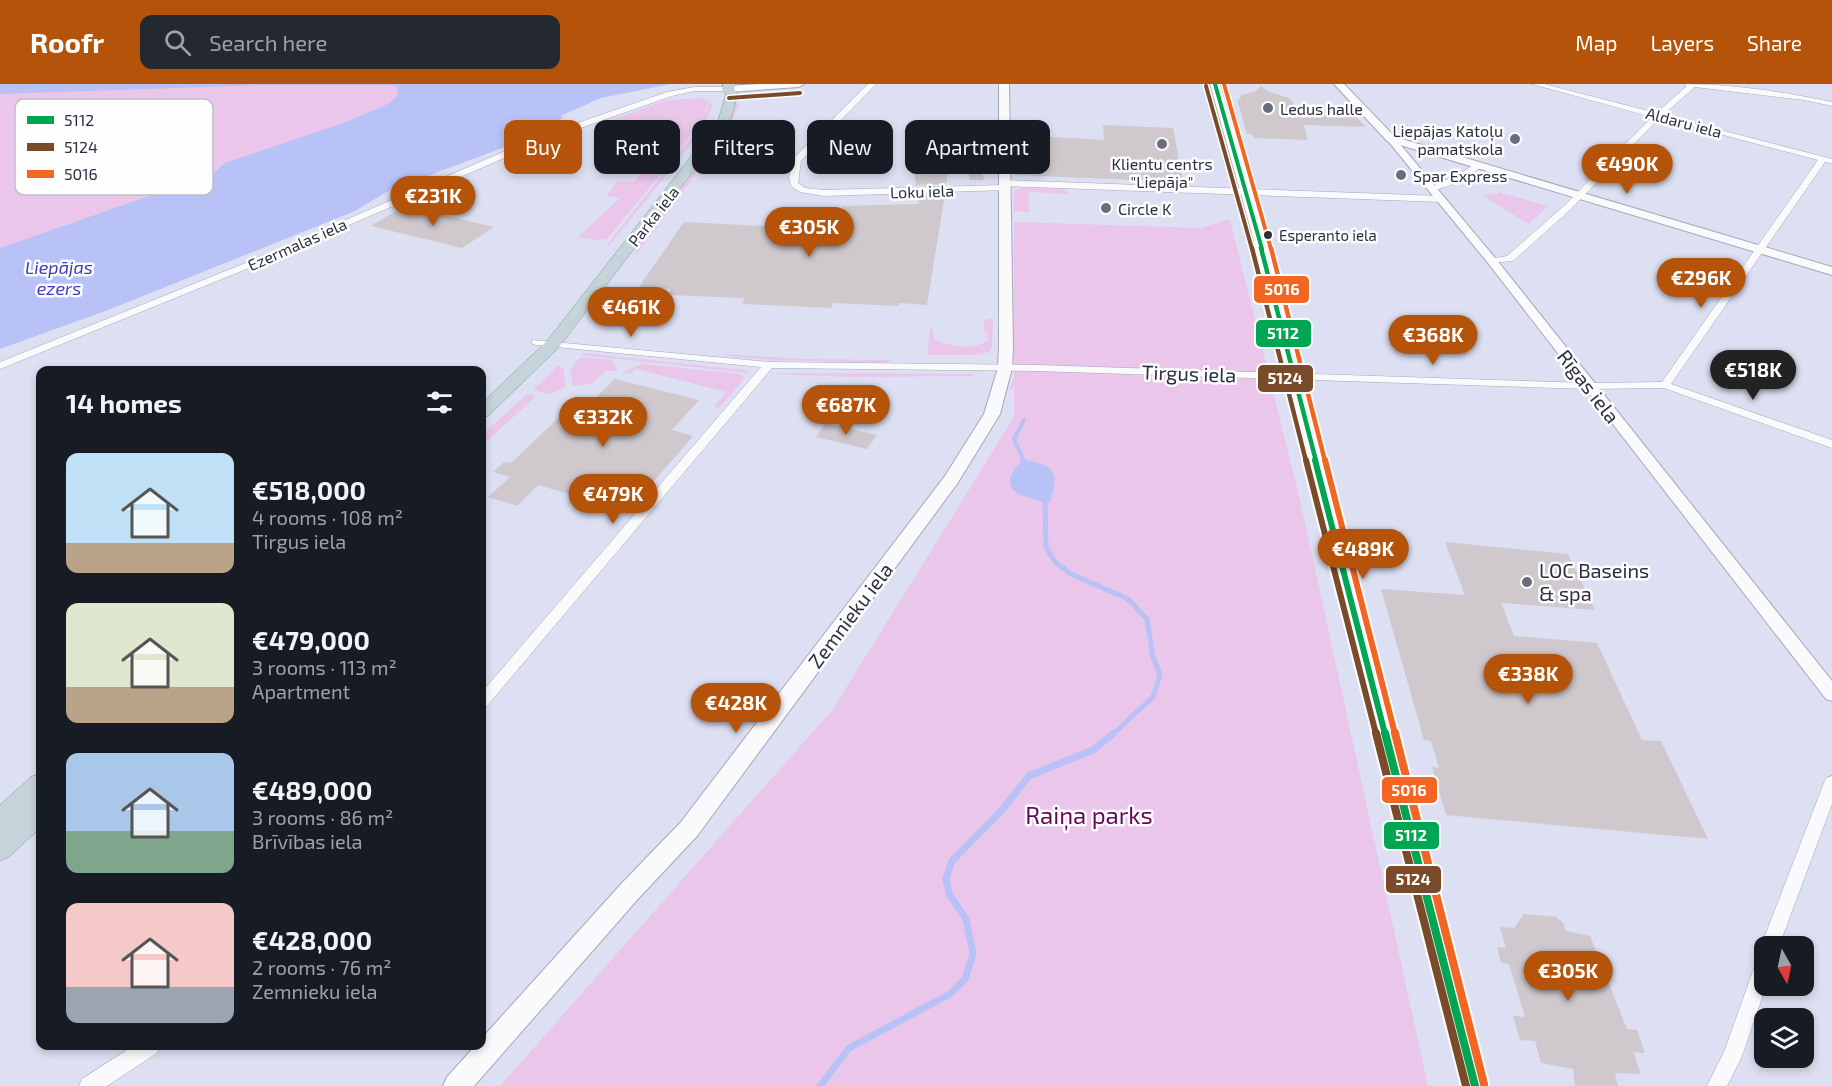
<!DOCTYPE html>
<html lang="en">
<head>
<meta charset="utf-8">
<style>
	body { margin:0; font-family:"Exo 2",sans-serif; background:#242831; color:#f1f3f6; height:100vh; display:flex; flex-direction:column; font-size:22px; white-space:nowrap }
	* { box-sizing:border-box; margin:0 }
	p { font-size:20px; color:#9ea1a6 }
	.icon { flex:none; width:33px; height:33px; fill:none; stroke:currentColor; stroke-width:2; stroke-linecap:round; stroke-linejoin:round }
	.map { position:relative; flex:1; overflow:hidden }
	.details { position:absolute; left:36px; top:282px; width:450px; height:684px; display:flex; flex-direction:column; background:#171b24; border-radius:12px; box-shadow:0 3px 9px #0003 }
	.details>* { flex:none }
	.guide { position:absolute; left:504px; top:36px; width:570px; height:54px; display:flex; gap:12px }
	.needle { width:39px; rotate:171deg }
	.fabs { position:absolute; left:1754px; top:852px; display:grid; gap:12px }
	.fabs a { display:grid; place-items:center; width:60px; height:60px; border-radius:12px; background:#171b24; box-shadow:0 3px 9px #0003; font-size:30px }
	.price { position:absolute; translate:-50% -51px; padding:0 14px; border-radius:21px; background:#b45309; color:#fff; font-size:20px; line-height:39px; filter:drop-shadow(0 2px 3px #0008) }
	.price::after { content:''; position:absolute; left:50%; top:36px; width:18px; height:14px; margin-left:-9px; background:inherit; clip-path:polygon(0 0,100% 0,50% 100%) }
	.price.on { background:#222; color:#fff }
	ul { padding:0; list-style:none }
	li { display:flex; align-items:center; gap:18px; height:150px; padding:0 30px }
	li span { display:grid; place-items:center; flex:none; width:168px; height:120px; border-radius:12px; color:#555 }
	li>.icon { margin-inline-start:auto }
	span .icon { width:72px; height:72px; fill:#fffc; stroke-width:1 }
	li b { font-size:26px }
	h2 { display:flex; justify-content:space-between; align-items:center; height:72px; padding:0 30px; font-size:26px }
	.chip { padding:0 21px; border-radius:12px; background:#171b24; box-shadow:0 3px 9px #0003; font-size:21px; line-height:54px }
	.chip.on { background:#b45309; color:#fff }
	header { display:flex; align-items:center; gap:36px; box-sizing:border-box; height:84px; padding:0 30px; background:#b45309; color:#fff }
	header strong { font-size:28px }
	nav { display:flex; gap:33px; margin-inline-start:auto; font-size:21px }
	.search { width:420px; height:54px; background:#242831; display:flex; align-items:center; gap:15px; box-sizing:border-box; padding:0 21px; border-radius:12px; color:#9ea1a6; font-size:22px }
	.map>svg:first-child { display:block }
</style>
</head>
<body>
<header>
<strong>Roofr</strong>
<div class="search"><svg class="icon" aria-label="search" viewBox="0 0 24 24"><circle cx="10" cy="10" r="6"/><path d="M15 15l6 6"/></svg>Search here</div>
<nav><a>Map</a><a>Layers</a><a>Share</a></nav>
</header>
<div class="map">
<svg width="1832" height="1002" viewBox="0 0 1832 1002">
	<rect width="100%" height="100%" fill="#dce0f2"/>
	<path fill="#eac6ea" d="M0 0H485L0 245Z
		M702 14 709 18 697 42 673 75 607 155 595 156 578 153 620 114 606 112 618 97 634 98 661 60 646 58 647 56 628 49 638 41 614 35 667 16Z
		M710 19H713C706 44 687 65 671 85 650 111 630 136 609 161H607L691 54Z
		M736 19H739L738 23 727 48 633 175 642 156 723 49Z
		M1024 104 1063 105 1069 110 1031 108 1029 110V128L1014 127V106Z
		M1498 106 1502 109 1548 122 1529 140 1481 111 1499 110Z
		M1230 135 1298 407 1428 1002H500L833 625 1014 333V301L1012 306H1009L1014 294V138L1201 144Z
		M989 235H993L992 262 990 268 976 271H927L931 240 934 255C950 263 973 267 988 256V249L984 246V237Z
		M583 269 744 286 750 289 581 271Z
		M720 270 805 275 892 276 884 279 776 276 735 273Z
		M581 273 612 276 618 287H606L591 300 573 302 570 285Z
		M642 280 740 290 743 292V297L718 325 715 321 726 308 636 285 631 290 623 288Z
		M557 282 563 284 566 303 549 310 533 306Z
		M782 289 975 290 971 292 853 293 776 290Z
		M527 310 536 312 482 362V351Z"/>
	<path fill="#b8c2f6" d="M0 0H671L601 14 560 32 563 34 553 40 547 47 390 106 355 127 108 226 0 265V164L201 94 216 87 225 79 349 37 390 19 397 12 398 4 393 1H260L0 10Z
		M1023 376C1055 380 1060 389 1050 418 1043 419 1037 416 1030 414 1004 408 1005 392 1023 376Z"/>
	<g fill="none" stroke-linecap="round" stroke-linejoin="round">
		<path stroke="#b8c2f6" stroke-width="4" d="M1024 336 1014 355 1024 377"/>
		<path stroke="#b8c2f6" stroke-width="5" d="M1023 376 1026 380
			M1045 412 1046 463 1055 478 1071 490 1128 515 1147 535 1153 573 1160 591 1153 613 1113 650"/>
		<path stroke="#b8c2f6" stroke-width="7" d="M820 1002 849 964 950 910 965 895 973 870 966 835 949 810 946 794 952 777 1002 726 1029 692 1093 666 1114 649"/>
	</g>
	<path fill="#cfc8cd" d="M1261 2 1268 7 1291 15 1298 27 1321 28 1326 24H1336L1345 29H1352L1366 43 1304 41 1308 56 1254 54 1252 50H1247L1237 15 1241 16 1240 12 1256 7Z
		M1103 41 1173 44 1183 98 1015 91 1017 51 1104 56Z
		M980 78 984 96H970L966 79Z
		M948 86 946 100 916 101 914 87Z
		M945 110 927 221 899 219V222L833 219 831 224 743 220 744 214 668 211 671 205 639 203 684 138 783 143 787 130 839 133 843 122 919 120 917 111Z
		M404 122 494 143 462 164 371 142Z
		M615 295 699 316 672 346 693 352 628 427 538 401 517 422 488 413 510 393 493 388 504 378 511 379 573 320 585 324Z
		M826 339 877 351 867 365 816 353Z
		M1445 458 1568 470 1595 526 1501 519 1514 552 1597 559 1642 656 1661 657 1708 755 1446 731 1432 683 1439 684 1431 657 1424 656 1381 505 1465 511Z
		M1524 830 1556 833 1563 839 1566 847 1590 852 1627 945 1637 946 1645 969 1633 968 1641 990 1615 989 1618 1002H1575L1573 985 1541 979 1535 957 1520 956 1513 932 1525 933 1509 880 1501 879 1497 863 1506 864 1500 843 1514 844Z"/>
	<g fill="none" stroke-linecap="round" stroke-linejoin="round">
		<g stroke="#a4a8b7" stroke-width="1">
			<path id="minor" d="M868 0H876L801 77 798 99 805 104 824 106 1003 101 999 99 1003 96 1441 112 1445 115 1441 118 1003 102 1007 104 1006 106 824 112 800 108 791 102 789 93 794 74Z
				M1532 0H1544L1656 29 1687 2 1683 0C1733 0 1784 8 1832 18V22L1804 16 1695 3 1663 31 1832 75V79L1825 78 1671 300 1832 356V364L1664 304 1588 305 1037 287 772 284 487 622 482 624V608L761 283 536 261 532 260V256L769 278 1037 281 1588 299 1662 298 1818 76 1659 34 1570 126 1513 177 1489 179V175L1507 172 1564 122 1652 33Z
				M694 3H728L732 5 728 7H694L672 12 546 56 254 182 0 285V278L248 178 540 52 667 8Z
				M1476 79 1483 81C1474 90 1438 111 1428 104L1458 91Z
				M1832 692V720L1779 862H1764V868L1761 862 1824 699 1826 694Z
				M1764 870 1766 902 1742 972 1727 1002H1707L1724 968 1758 873Z
				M133 962H160L157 969 107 1002H79L82 995Z"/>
		</g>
		<g stroke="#a4a8b7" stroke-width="2">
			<path id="tertiary" d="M1388 53H1394L1496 175 1832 597V617L1826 615 1488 179 1388 57Z"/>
		</g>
		<g stroke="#a4a8b7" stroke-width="2">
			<path id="secondary" d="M758 0H804L799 3 728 8 723 5 728 2Z
				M999 0H1009L1013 263 1012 284 1000 330 957 400 697 752 638 815 474 1002H443L447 993 475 962H482V954L622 799 681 738 945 392 984 330 998 284 999 263Z
				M1210 0H1220L1263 146 1488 1002H1462L1251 146Z
				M1334 0H1344L1395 53 1832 183V191L1387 57Z"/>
		</g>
		<g stroke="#8297a3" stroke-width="1">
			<path id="trunk" d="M723 0H735L734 5 738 10 730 37 720 52 559 263 488 332 482 333V319L547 257 711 47 718 37 726 10 722 5Z
				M40 690V744L9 773 0 777V721L31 693Z"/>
		</g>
		<use href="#minor" fill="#fafafd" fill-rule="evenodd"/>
		<use href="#tertiary" fill="#fafafd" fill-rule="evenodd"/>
		<use href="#secondary" fill="#fafafd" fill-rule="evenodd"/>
		<use href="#trunk" fill="#c5d4d8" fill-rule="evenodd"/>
		<g stroke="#fdfdfd" stroke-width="7">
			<path id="bus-1-far3" d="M1215 0 1262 165"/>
		</g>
		<g stroke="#fdfdfd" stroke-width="8">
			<path id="bus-1-far2" d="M1261 164 1316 377"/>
		</g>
		<g stroke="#fdfdfd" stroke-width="10">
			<path id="bus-1-far1" d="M1315 376 1385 650"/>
		</g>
		<g stroke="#fdfdfd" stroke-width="12">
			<path id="bus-1" d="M1385 649 1475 1002"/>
		</g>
		<g stroke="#fdfdfd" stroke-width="7">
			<path id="bus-2-far3" d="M1206 2 1252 165
				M729 14 800 9"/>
		</g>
		<g stroke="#fdfdfd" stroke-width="8">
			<path id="bus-2-far2" d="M1252 164 1306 377"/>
		</g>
		<g stroke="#fdfdfd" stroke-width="10">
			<path id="bus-2-far1" d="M1306 376 1376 650"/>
		</g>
		<g stroke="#fdfdfd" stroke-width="12">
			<path id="bus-2" d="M1376 649 1466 1002"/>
		</g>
		<g stroke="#fdfdfd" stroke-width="7">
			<path id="bus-3-far3" d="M1224 0 1271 165"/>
		</g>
		<g stroke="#fdfdfd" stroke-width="8">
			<path id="bus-3-far2" d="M1271 164 1325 377"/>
		</g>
		<g stroke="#fdfdfd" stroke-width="10">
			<path id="bus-3-far1" d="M1325 376 1395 650"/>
		</g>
		<g stroke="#fdfdfd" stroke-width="12">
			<path id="bus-3" d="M1395 649 1484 1000"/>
		</g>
		<use href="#bus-1-far3" stroke="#00a651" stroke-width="4"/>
		<use href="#bus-1-far2" stroke="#00a651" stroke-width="4.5"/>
		<use href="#bus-1-far1" stroke="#00a651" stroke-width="6"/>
		<use href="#bus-1" stroke="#00a651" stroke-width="8"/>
		<use href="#bus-2-far3" stroke="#7a4b2a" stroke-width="4"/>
		<use href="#bus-2-far2" stroke="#7a4b2a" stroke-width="4.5"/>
		<use href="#bus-2-far1" stroke="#7a4b2a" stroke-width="6"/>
		<use href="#bus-2" stroke="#7a4b2a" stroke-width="8"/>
		<use href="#bus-3-far3" stroke="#f26522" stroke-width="4"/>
		<use href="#bus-3-far2" stroke="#f26522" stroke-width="4.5"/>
		<use href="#bus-3-far1" stroke="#f26522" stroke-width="6"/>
		<use href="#bus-3" stroke="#f26522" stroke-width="8"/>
	</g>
	<g fill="#6a6d7e" stroke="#fdfdfd" stroke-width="2">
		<circle cx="1268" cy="24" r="6"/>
		<circle cx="1515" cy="55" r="6"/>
		<circle cx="1162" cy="60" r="6"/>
		<circle cx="1401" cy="91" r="6"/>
		<circle cx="1106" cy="124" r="6"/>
		<circle cx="1527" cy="498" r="6"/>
	</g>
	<circle fill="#2c2f40" stroke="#fdfdfd" stroke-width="2" cx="1268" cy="151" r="5"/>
	<g text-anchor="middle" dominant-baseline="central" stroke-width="5" stroke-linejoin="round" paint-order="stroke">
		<g font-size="15" fill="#2c2f40" stroke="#fdfdfd" text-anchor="start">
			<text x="1279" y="151">Esperanto iela</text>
		</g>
		<g font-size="16" fill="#2c2f40" stroke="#fdfdfd" text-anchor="start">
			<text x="1280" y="24">Ledus halle</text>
			<text x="1503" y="46" text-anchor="end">Liepājas Katoļu<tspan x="1503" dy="18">pamatskola</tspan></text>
			<text x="1162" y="79" text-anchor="middle">Klientu centrs<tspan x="1162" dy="18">"Liepāja"</tspan></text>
			<text x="1413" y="91">Spar Express</text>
			<text x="1118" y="124">Circle K</text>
		</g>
		<g font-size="16" fill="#2c2f40" stroke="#fdfdfd">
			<text transform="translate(1684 38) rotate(15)">Aldaru iela</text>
			<text transform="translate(922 107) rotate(-2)">Loku iela</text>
			<text transform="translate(653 132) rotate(-52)">Parka iela</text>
			<text transform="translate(297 160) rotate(-24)">Ezermalas iela</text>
		</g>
		<g font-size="18" font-style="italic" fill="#3e3eb9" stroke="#fdfdfd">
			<text x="59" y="183">Liepājas<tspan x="59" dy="21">ezers</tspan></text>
		</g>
		<g font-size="20" fill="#2c2f40" stroke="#fdfdfd">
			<text transform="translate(1189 289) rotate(2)">Tirgus iela</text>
			<text transform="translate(1589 302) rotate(52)">Rīgas iela</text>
			<text transform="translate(850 531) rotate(-53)">Zemnieku iela</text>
		</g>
		<g font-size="20" fill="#2c2f40" stroke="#fdfdfd" text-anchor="start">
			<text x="1539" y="486">LOC Baseins<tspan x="1539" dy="23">&amp; spa</tspan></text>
		</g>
		<g font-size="24" fill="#670659" stroke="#fdfdfd">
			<text x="1089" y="730">Raiņa parks</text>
		</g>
	</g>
	<rect x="15" y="15" width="198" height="96" rx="9" fill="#fdfdfd" stroke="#bebfc4" stroke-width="1.5"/>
	<rect x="27" y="32" width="27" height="8" fill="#00a651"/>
	<rect x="27" y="59" width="27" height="8" fill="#7a4b2a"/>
	<rect x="27" y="86" width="27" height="8" fill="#f26522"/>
	<g font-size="16" fill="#2c2f40">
		<text x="64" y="42">5112</text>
		<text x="64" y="69">5124</text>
		<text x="64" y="96">5016</text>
	</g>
	<g stroke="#fdfdfd" stroke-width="2">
		<rect x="1253" y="191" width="57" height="29" rx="6" fill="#f26522"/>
		<rect x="1255" y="235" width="57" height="29" rx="6" fill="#00a651"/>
		<rect x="1257" y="280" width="57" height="29" rx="6" fill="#7a4b2a"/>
		<rect x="1381" y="692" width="57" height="28" rx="6" fill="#f26522"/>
		<rect x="1383" y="737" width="57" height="29" rx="6" fill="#00a651"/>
		<rect x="1385" y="781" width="57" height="29" rx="6" fill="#7a4b2a"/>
	</g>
	<g font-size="16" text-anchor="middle" font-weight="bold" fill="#fff">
		<text x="1282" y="211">5016</text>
		<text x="1283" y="255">5112</text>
		<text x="1285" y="300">5124</text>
		<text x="1409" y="712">5016</text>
		<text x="1411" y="757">5112</text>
		<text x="1413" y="801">5124</text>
	</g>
</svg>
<div class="fabs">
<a><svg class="needle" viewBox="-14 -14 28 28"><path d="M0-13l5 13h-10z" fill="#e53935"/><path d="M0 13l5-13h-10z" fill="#9ea1a6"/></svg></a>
<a><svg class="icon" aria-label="layers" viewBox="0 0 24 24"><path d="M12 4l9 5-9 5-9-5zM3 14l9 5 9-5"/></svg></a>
</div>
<b class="price" style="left:1627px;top:111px">€490K</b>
<b class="price" style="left:433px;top:143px">€231K</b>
<b class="price" style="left:809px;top:174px">€305K</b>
<b class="price" style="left:1701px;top:225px">€296K</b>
<b class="price" style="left:631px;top:254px">€461K</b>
<b class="price" style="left:1433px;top:282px">€368K</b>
<b class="price on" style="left:1753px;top:317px">€518K</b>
<b class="price" style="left:846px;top:352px">€687K</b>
<b class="price" style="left:603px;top:364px">€332K</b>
<b class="price" style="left:613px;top:441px">€479K</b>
<b class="price" style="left:1363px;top:496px">€489K</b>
<b class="price" style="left:1528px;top:621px">€338K</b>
<b class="price" style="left:736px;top:650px">€428K</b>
<b class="price" style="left:1568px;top:918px">€305K</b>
<div class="guide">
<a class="chip on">Buy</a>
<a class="chip">Rent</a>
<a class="chip">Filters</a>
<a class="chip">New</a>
<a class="chip">Apartment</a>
</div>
<section class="details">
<h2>14 homes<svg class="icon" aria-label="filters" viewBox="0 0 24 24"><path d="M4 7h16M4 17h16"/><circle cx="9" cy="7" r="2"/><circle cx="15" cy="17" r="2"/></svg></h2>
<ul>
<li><span style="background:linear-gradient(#bfe0f5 75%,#b9a48a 0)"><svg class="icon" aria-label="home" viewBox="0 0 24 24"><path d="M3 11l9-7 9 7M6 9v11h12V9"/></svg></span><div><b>€518,000</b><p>4 rooms · 108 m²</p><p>Tirgus iela</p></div></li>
<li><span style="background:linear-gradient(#dfe7d0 70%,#b9a48a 0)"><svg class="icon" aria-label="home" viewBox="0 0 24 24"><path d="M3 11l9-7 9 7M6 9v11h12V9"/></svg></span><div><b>€479,000</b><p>3 rooms · 113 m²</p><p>Apartment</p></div></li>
<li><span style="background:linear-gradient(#a9c7e8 65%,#7fa58c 0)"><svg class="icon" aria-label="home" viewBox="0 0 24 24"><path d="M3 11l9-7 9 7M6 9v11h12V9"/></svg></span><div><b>€489,000</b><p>3 rooms · 86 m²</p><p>Brīvības iela</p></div></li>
<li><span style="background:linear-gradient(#f6c9c9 70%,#9aa5b1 0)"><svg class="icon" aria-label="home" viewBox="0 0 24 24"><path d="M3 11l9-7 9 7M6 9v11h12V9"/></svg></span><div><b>€428,000</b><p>2 rooms · 76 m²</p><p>Zemnieku iela</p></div></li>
</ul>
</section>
</div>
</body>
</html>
